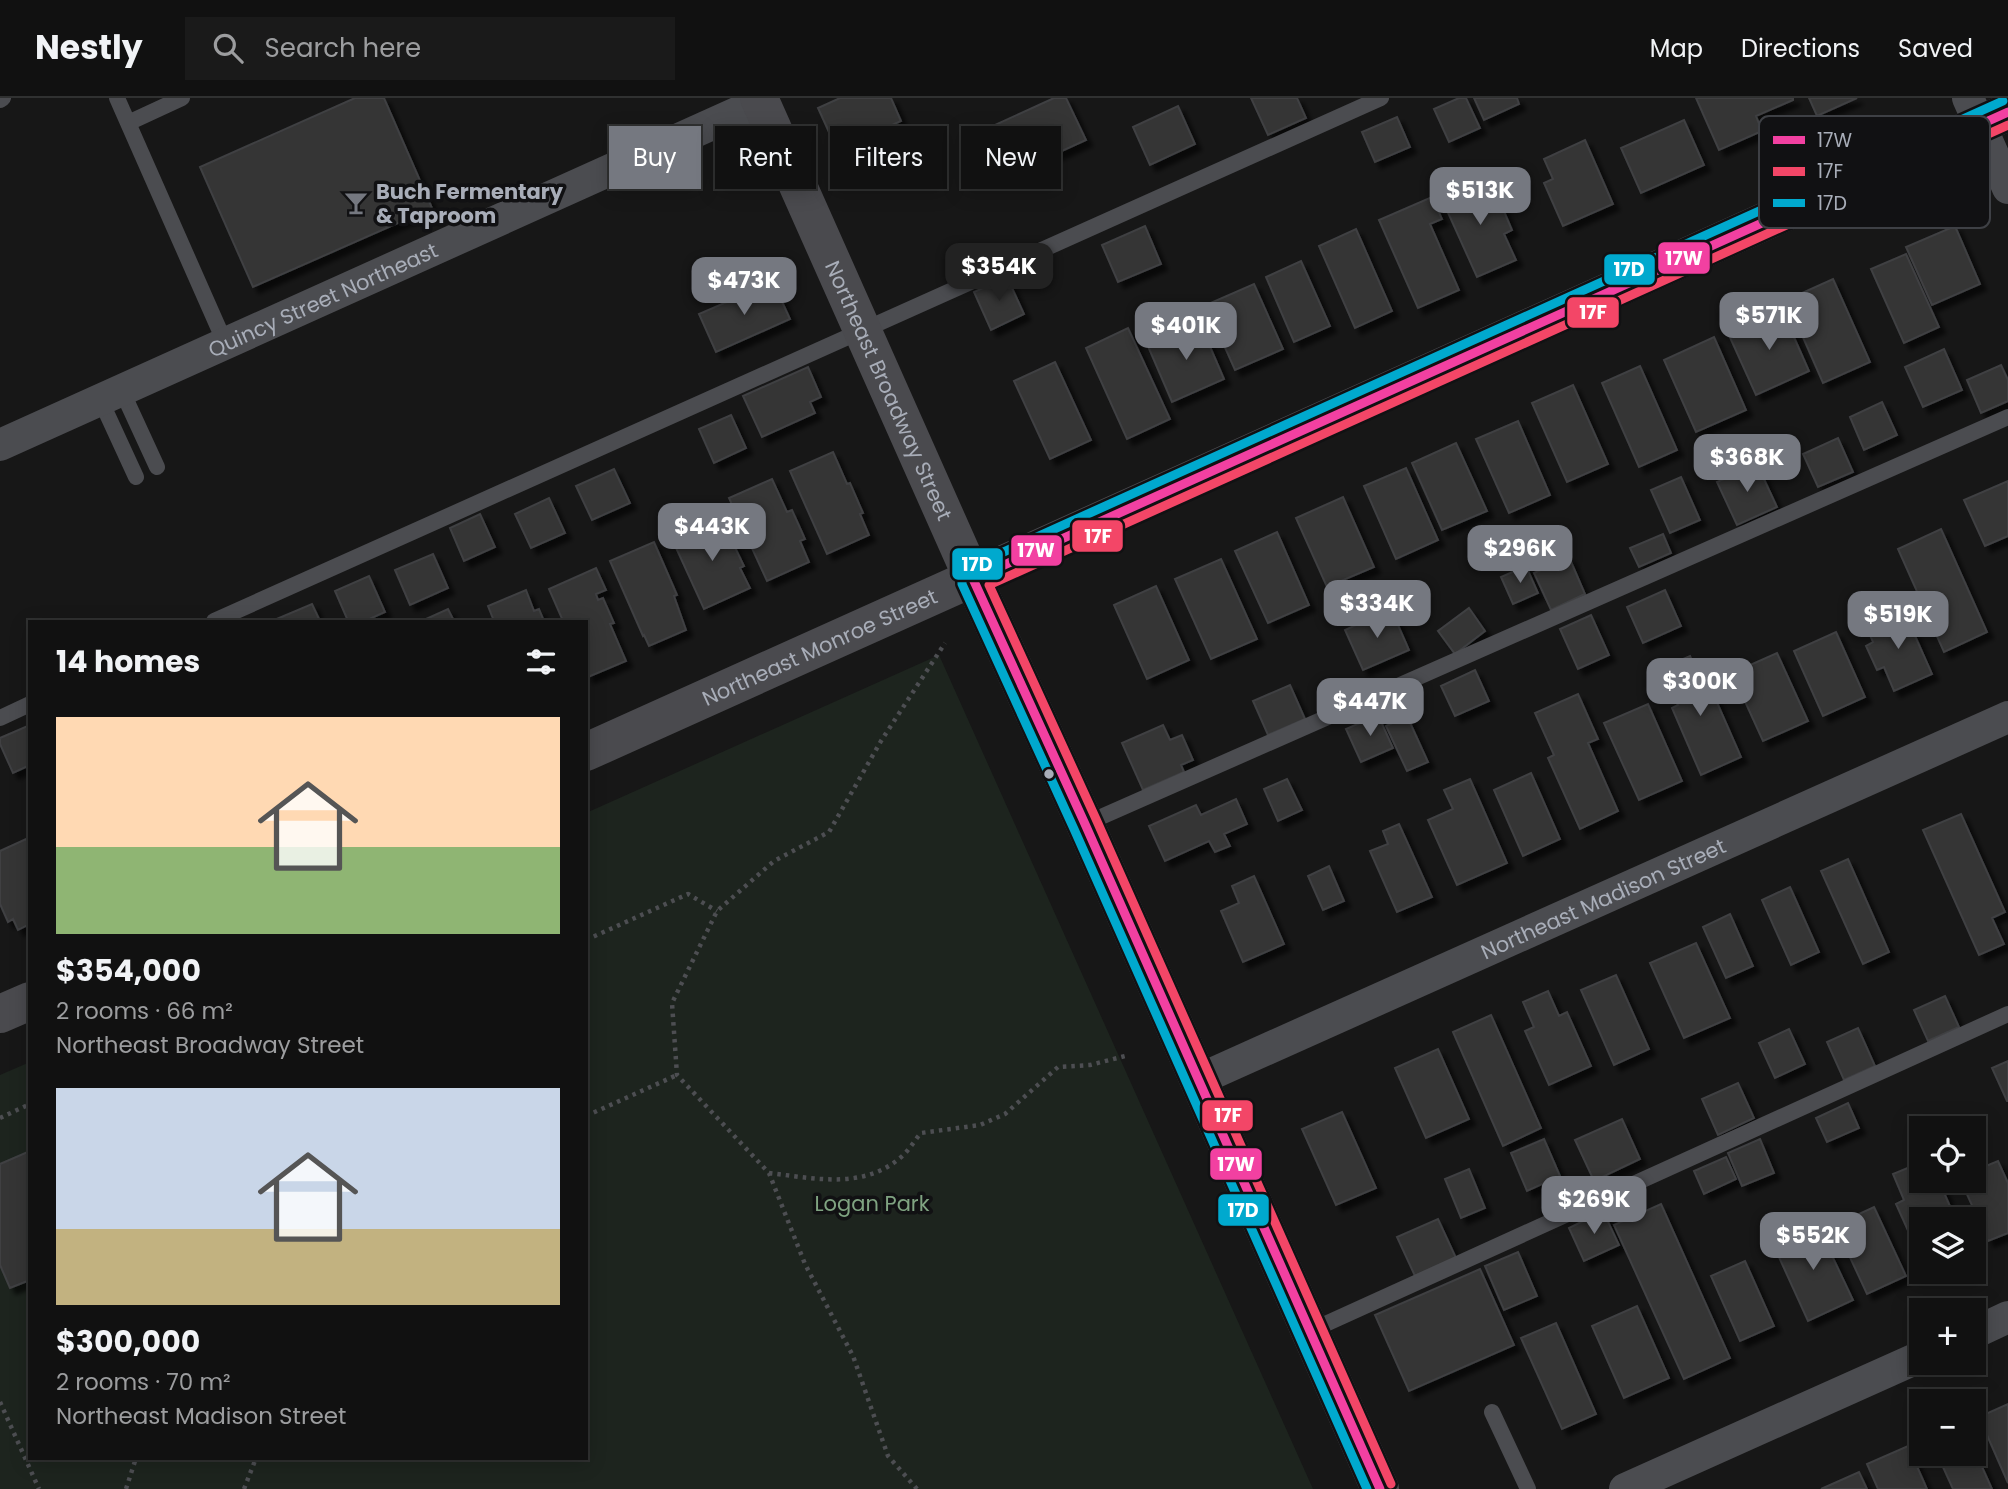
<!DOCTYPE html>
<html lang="en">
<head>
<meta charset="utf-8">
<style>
	body { margin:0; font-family:Poppins,sans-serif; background:#1a1a1a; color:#f1f3f6; height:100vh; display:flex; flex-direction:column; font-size:26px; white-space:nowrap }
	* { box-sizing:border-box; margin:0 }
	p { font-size:23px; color:#9c9d9f }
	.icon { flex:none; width:38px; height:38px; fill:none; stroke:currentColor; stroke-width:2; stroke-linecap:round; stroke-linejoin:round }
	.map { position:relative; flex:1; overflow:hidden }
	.drawer { position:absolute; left:28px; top:522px; width:560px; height:840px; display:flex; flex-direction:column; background:#111; border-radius:0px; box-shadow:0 4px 18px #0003,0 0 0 2px #303131 }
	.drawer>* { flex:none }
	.top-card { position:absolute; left:609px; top:28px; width:665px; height:63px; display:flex; gap:14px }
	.tools { position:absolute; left:1909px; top:1018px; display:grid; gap:14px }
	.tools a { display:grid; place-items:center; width:77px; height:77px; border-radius:0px; background:#111; box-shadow:0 4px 18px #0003,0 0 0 2px #303131; font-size:35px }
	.price { position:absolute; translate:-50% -60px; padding:0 16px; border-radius:14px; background:#757880; color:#fff; font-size:23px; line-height:46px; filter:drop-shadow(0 2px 4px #0008) }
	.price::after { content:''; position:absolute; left:50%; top:42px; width:21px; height:16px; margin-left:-10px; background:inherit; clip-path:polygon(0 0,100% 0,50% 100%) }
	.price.active { background:#222; color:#fff }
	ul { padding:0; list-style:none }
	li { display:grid; align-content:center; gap:14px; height:371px; padding:0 28px }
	li span { display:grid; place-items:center; height:217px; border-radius:0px; color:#555 }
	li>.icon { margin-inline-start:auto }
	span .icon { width:126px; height:126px; fill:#fffc; stroke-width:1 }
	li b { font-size:30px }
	h2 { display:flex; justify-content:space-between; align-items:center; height:84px; padding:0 28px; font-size:30px }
	.pill { padding:0 24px; border-radius:0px; background:#111; box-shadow:0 4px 18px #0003,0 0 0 2px #303131; font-size:24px; line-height:63px }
	.pill.active { background:#757880; color:#fff }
	header { display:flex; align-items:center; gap:42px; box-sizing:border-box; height:98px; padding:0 35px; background:#111; border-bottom:2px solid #303131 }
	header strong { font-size:33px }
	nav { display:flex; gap:38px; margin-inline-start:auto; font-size:24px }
	.search { width:490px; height:63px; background:#1a1a1a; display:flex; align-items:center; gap:18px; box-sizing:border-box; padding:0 24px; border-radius:0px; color:#9c9d9f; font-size:26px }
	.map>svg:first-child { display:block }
</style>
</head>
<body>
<header>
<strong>Nestly</strong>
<div class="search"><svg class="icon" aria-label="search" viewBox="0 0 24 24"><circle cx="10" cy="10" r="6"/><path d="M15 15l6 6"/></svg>Search here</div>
<nav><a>Map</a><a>Directions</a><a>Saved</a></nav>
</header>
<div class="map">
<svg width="2008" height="1391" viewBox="0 0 2008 1391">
	<defs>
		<filter id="shadow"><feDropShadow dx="6" dy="6" stdDeviation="2" flood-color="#0009"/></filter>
	</defs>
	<rect width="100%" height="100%" fill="#171717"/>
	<path fill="#1d241e" d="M939 557 1313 1391H0V977L30 964V1360H586V715Z"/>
	<path fill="#353536" stroke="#3f4043" stroke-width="2" filter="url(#shadow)" d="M355 0H384L432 110 253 189 200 69Z
		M840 0H891L901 23 837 52 818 10Z
		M1054 0H1066L1086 42 1005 79 984 32Z
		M1251 0H1297L1306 20 1268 37Z
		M1459 0H1466L1480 30 1449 44 1434 11Z
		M1474 0H1517L1519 6 1484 22Z
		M1696 0H1793V2L1756 18 1762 33 1719 52Z
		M1809 0H1857L1817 18Z
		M1178 8 1195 46 1150 67 1133 29Z
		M1397 19 1410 49 1375 64 1362 34Z
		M1684 22 1704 67 1641 95 1621 50Z
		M1585 42 1613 106 1563 128 1544 85 1553 81 1544 61Z
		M1480 82 1490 103 1498 99 1512 132 1504 136 1516 162 1477 179 1441 99Z
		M1432 99 1442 121 1430 126 1459 192 1418 210 1379 122Z
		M1145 128 1161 166 1118 184 1102 147Z
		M1955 128 1980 186 1932 207 1906 149Z
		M1356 131 1392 213 1355 230 1319 148Z
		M1906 156 1939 229 1904 245 1871 171Z
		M1301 163 1330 228 1294 244 1266 179Z
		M1007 179 1024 216 991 232 974 194Z
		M1833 181 1870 264 1823 285 1791 212 1806 205 1802 195Z
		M773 184 790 221 716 254 699 216Z
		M1254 186 1283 251 1235 272 1206 207Z
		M1782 212 1809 273 1756 297 1728 235Z
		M1199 223 1224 281 1172 304 1147 246Z
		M1128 230 1170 321 1127 341 1086 250Z
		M1714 239 1746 312 1696 334 1664 262Z
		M1944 251 1962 292 1923 309 1905 269Z
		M1055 264 1091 342 1050 361 1014 283Z
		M2001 267 2008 282V303L1981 315 1967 282Z
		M1640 268 1677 352 1639 369 1602 285Z
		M808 269 821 299 810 304 815 315 762 339 743 298Z
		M1573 287 1608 366 1567 384 1532 305Z
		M1882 304 1897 337 1864 352 1850 319Z
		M731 317 746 350 714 365 699 331Z
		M1518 323 1550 397 1509 415 1476 341Z
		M1838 340 1853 374 1818 389 1803 356Z
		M1456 345 1487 413 1442 432 1412 365Z
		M833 354 847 386 850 385 863 415 860 416 869 437 827 456 790 373Z
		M1757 366 1777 409 1737 427 1717 384Z
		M1406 370 1438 442 1396 461 1364 388Z
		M614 371 630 405 592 422 576 388Z
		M1681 379 1700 422 1670 435 1651 392Z
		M772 381 787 414 792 412 805 441 800 443 809 464 767 483 729 400Z
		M2008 383V438L1985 448 1964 402Z
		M1343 399 1374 469 1327 489 1296 420Z
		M549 400 565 435 531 450 515 416Z
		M480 416 495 449 464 463 450 430Z
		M718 420 728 442 731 441 744 468 740 470 750 490 704 511 672 441Z
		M1941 431 1987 534 1944 554 1898 451Z
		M1277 434 1309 507 1268 525 1235 453Z
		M1663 436 1671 455 1639 469 1630 450Z
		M654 444 677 497 674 498 686 532 649 548 644 537 643 538 610 463Z
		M433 456 448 490 410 507 395 472Z
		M1569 459 1585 496 1551 512 1534 475Z
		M1221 461 1257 541 1211 561 1175 481Z
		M1526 468 1538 495 1513 506 1501 479Z
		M596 470 606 492 596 496 598 502 603 500 614 525 610 526 626 563 588 579 586 576V523H563L549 491Z
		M369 478 385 514 365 523H348L335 493Z
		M1156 488 1189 562 1147 581 1114 507Z
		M526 492 534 513 539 511 544 523H494L488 508Z
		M1665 492 1681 528 1643 545 1627 509Z
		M312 506 320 523H272Z
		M1469 510 1485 533 1455 556 1438 533Z
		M448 511 454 523H427L426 521Z
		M1391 511 1409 552 1363 572 1345 532Z
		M1904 513 1932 576 1894 593 1884 569 1877 572 1866 548 1873 544 1867 530Z
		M1591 517 1609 557 1578 571 1560 531Z
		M1836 534 1865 599 1823 618 1794 553Z
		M1777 555 1808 623 1763 643 1732 575Z
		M1690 558 1706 595 1712 593 1741 659 1701 677 1672 610 1678 607 1662 570Z
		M1475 572 1489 603 1455 618 1441 588Z
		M1290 587 1305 621 1268 637 1253 603Z
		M1578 596 1598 641 1588 645 1618 713 1580 731 1548 660 1554 657 1535 615Z
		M1648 606 1682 683 1639 702 1604 625Z
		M1378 617 1393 650 1361 664 1346 631Z
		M1407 618 1428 664 1407 673 1386 628Z
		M30 627V667L13 675 0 646V640Z
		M1163 627 1170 642 1182 637 1193 662 1181 667 1184 674 1143 692 1122 645Z
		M1531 675 1560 741 1523 758 1494 692Z
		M1287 681 1302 712 1278 723 1264 691Z
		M1470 681 1507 765 1457 787 1428 722 1453 711 1444 692Z
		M1236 701 1247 726 1224 736 1230 748 1215 754 1209 743 1165 763 1149 728 1196 707 1201 717Z
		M1961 716 2005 814 1992 820 2004 846 1979 857 1923 732Z
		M1399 726 1432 799 1397 814 1370 753 1388 746 1383 733Z
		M26 741 30 749V826L18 832 13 821 8 824 0 806V753Z
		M1848 761 1889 854 1863 866 1821 773Z
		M1329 768 1344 803 1323 812 1308 778Z
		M1254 778 1284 846 1243 864 1221 813 1239 805 1232 788Z
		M1790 789 1819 854 1791 867 1762 802Z
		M1730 816 1753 868 1726 880 1703 829Z
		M1696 845 1730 920 1684 940 1650 865Z
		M1616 877 1649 951 1614 967 1581 892Z
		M1548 893 1559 918 1567 914 1591 968 1549 987 1525 933 1534 929 1523 904Z
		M1945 898 1959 929 1928 943 1914 912Z
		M1491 917 1541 1030 1503 1048 1453 934Z
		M1858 930 1875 968 1844 982 1827 944Z
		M1789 931 1805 966 1775 980 1759 945Z
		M1438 951 1469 1021 1426 1040 1395 970Z
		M2008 963V1003H2007L1992 970Z
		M1738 985 1754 1020 1718 1037 1702 1001Z
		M1848 1005 1859 1030 1827 1044 1816 1020Z
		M1342 1014 1376 1090 1336 1107 1302 1031Z
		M1622 1021 1640 1061 1594 1083 1575 1042Z
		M1544 1041 1560 1078 1527 1093 1511 1055Z
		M1760 1041 1774 1075 1742 1088 1728 1055Z
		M30 1053V1182L10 1190 0 1167V1066Z
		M1726 1059 1736 1081 1704 1096 1694 1073Z
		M1998 1063 2008 1085V1135L1988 1143 1961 1083H1974V1073Z
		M1922 1064V1083H1939L1956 1122H1922V1156L1919 1157 1896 1106 1904 1102 1893 1076Z
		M1469 1071 1485 1110 1461 1120 1445 1081Z
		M1661 1106 1730 1260 1684 1281 1614 1127Z
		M1874 1109 1906 1178 1867 1196 1835 1127Z
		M1603 1113 1619 1147 1584 1163 1569 1130Z
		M1438 1121 1456 1160 1415 1178 1397 1139Z
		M1817 1126 1853 1202 1808 1223 1773 1146Z
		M1518 1154 1537 1198 1504 1212 1485 1168Z
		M1745 1163 1774 1228 1740 1243 1711 1178Z
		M1480 1171 1514 1247 1409 1293 1375 1217Z
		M1637 1208 1669 1280 1624 1300 1592 1228Z
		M1556 1225 1596 1316 1562 1331 1521 1240Z
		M2008 1306V1385L1979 1319Z
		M1908 1348 1927 1391H1878L1867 1366Z
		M1974 1351 1992 1391H1953L1937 1356H1974Z
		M1859 1374 1867 1391H1821Z"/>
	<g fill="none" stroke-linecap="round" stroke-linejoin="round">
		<path stroke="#4d4e52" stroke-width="4.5" stroke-dasharray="3.5 5" stroke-linecap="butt" d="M586 842 688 796 717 813
			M586 1018 677 977
			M0 1020 30 1006
			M769 1075C813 1080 862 1092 900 1060 908 1054 914 1043 921 1035L980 1027 1005 1016 1058 969 1090 967 1125 958
			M0 1304 39 1391
			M126 1391 136 1360
			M244 1391 256 1360
			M917 1391 888 1358 853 1258 805 1166 769 1075 677 977 672 905 717 813 774 763 829 734 881 643 945 545"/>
		<path stroke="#4b4c50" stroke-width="16" d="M117 0 226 247
			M0 2 3 0
			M128 25 182 0
			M122 293 157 369
			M101 303 136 379
			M214 523 1381 0
			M0 620 30 606
			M1085 726 2008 319
			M1310 1233 2008 916
			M1492 1314 1528 1391"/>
		<g stroke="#4b4c50" stroke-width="32">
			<path d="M1968 0 2008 90"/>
			<path id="s1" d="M0 347 761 4"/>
			<path id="s2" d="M1198 982 2008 619"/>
			<path d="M1974 1235 2008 1219"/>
			<path d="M1625 1391 1922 1258"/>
		</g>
		<g stroke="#4a4a4e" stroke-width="38">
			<path id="s3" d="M759 0 973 481 1085 726 1380 1391"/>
			<path id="s4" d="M586 654 2008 14"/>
			<path d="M0 916 30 903"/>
		</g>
		<g stroke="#111113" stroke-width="14">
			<path id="bus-1" d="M1380 1391 1085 726 973 481 2008 14"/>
		</g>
		<g stroke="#111113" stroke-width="14">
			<path id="bus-2" d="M1391 1386 1096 721 989 487 2008 27"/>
		</g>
		<g stroke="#111113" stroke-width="14">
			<path id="bus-3" d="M1367 1391 1074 731 962 486V476L968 470 2003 3"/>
		</g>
		<use href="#bus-1" stroke="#f240a1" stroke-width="9"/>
		<use href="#bus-2" stroke="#f34667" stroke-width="9"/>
		<use href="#bus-3" stroke="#00a9ce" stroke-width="9"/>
	</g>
	<defs>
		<g id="bar-bare" transform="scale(1.89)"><path d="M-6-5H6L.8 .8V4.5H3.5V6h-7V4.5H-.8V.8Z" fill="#757880" stroke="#111113" stroke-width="2.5" paint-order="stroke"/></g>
	</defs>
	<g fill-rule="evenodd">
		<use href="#bar-bare" x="356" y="105"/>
	</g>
	<circle fill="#a8adb8" stroke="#111113" stroke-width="2.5" cx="1049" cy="676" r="6"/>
	<g text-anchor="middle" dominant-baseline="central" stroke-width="7" stroke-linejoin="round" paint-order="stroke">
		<g font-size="21" font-weight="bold" fill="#a8adb8" stroke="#111113" text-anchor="start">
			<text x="376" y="93">Buch Fermentary<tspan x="376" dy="24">&amp; Taproom</tspan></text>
		</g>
		<g font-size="21" fill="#a8adb8" stroke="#111113">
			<text stroke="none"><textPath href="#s1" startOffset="354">Quincy Street Northeast</textPath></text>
			<text stroke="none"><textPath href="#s3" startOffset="320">Northeast Broadway Street</textPath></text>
			<text stroke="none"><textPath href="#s4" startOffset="256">Northeast Monroe Street</textPath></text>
			<text stroke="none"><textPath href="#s2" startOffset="444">Northeast Madison Street</textPath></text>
		</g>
		<g font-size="21" fill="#7fa381" stroke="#111113">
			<text x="872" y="1105">Logan Park</text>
		</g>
	</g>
	<rect x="1759" y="18" width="231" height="112" rx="10" fill="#111113" stroke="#3e4045" stroke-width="2"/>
	<rect x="1773" y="38" width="32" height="8" fill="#f240a1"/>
	<rect x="1773" y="69" width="32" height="9" fill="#f34667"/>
	<rect x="1773" y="101" width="32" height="8" fill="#00a9ce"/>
	<g font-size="19" fill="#a8adb8">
		<text x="1817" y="49">17W</text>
		<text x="1817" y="80">17F</text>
		<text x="1817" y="112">17D</text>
	</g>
	<g stroke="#111113" stroke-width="2.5">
		<rect x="1657" y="143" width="54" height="34" rx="7" fill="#f240a1"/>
		<rect x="1603" y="155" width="53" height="33" rx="7" fill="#00a9ce"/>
		<rect x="1566" y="198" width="54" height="33" rx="7" fill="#f34667"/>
		<rect x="1071" y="421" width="53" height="34" rx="7" fill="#f34667"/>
		<rect x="1010" y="436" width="53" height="33" rx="7" fill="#f240a1"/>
		<rect x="951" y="449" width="53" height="34" rx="7" fill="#00a9ce"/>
		<rect x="1201" y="1001" width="53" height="33" rx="7" fill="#f34667"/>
		<rect x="1209" y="1049" width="54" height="34" rx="7" fill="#f240a1"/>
		<rect x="1217" y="1095" width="53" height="34" rx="7" fill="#00a9ce"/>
	</g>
	<g font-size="19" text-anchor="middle" font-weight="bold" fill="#fff">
		<text x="1684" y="167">17W</text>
		<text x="1629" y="178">17D</text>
		<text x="1593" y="221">17F</text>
		<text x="1098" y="445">17F</text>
		<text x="1036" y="459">17W</text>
		<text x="977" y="473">17D</text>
		<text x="1228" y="1024">17F</text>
		<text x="1236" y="1073">17W</text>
		<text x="1243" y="1119">17D</text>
	</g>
</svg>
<div class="tools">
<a><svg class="icon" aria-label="locate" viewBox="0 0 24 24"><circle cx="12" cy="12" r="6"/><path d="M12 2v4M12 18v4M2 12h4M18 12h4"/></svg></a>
<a><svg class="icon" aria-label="layers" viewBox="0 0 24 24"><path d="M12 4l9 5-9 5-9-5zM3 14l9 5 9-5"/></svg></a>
<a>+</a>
<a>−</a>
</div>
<b class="price" style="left:1480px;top:129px">$513K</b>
<b class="price active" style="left:999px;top:205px">$354K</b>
<b class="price" style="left:744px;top:219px">$473K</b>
<b class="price" style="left:1769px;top:254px">$571K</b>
<b class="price" style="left:1186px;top:264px">$401K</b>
<b class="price" style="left:1747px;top:396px">$368K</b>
<b class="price" style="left:712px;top:465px">$443K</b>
<b class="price" style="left:1520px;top:487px">$296K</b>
<b class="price" style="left:1377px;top:542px">$334K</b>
<b class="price" style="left:1898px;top:553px">$519K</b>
<b class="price" style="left:1700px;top:620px">$300K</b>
<b class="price" style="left:1370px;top:640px">$447K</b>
<b class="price" style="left:1594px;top:1138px">$269K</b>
<b class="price" style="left:1813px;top:1174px">$552K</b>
<div class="top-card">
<a class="pill active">Buy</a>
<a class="pill">Rent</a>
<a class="pill">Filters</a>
<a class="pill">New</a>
</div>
<section class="drawer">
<h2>14 homes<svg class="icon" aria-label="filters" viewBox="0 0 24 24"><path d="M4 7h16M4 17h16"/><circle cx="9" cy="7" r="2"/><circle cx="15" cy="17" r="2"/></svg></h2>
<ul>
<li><span style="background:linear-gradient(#ffd9b3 60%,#8fb573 0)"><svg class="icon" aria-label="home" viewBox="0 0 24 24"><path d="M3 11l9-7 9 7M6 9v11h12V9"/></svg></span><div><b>$354,000</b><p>2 rooms · 66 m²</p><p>Northeast Broadway Street</p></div></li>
<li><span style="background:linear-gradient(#c9d6e8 65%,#c2b280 0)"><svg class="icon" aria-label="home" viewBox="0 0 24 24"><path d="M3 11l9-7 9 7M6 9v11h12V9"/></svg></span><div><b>$300,000</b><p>2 rooms · 70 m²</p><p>Northeast Madison Street</p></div></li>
</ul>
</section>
</div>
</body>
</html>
